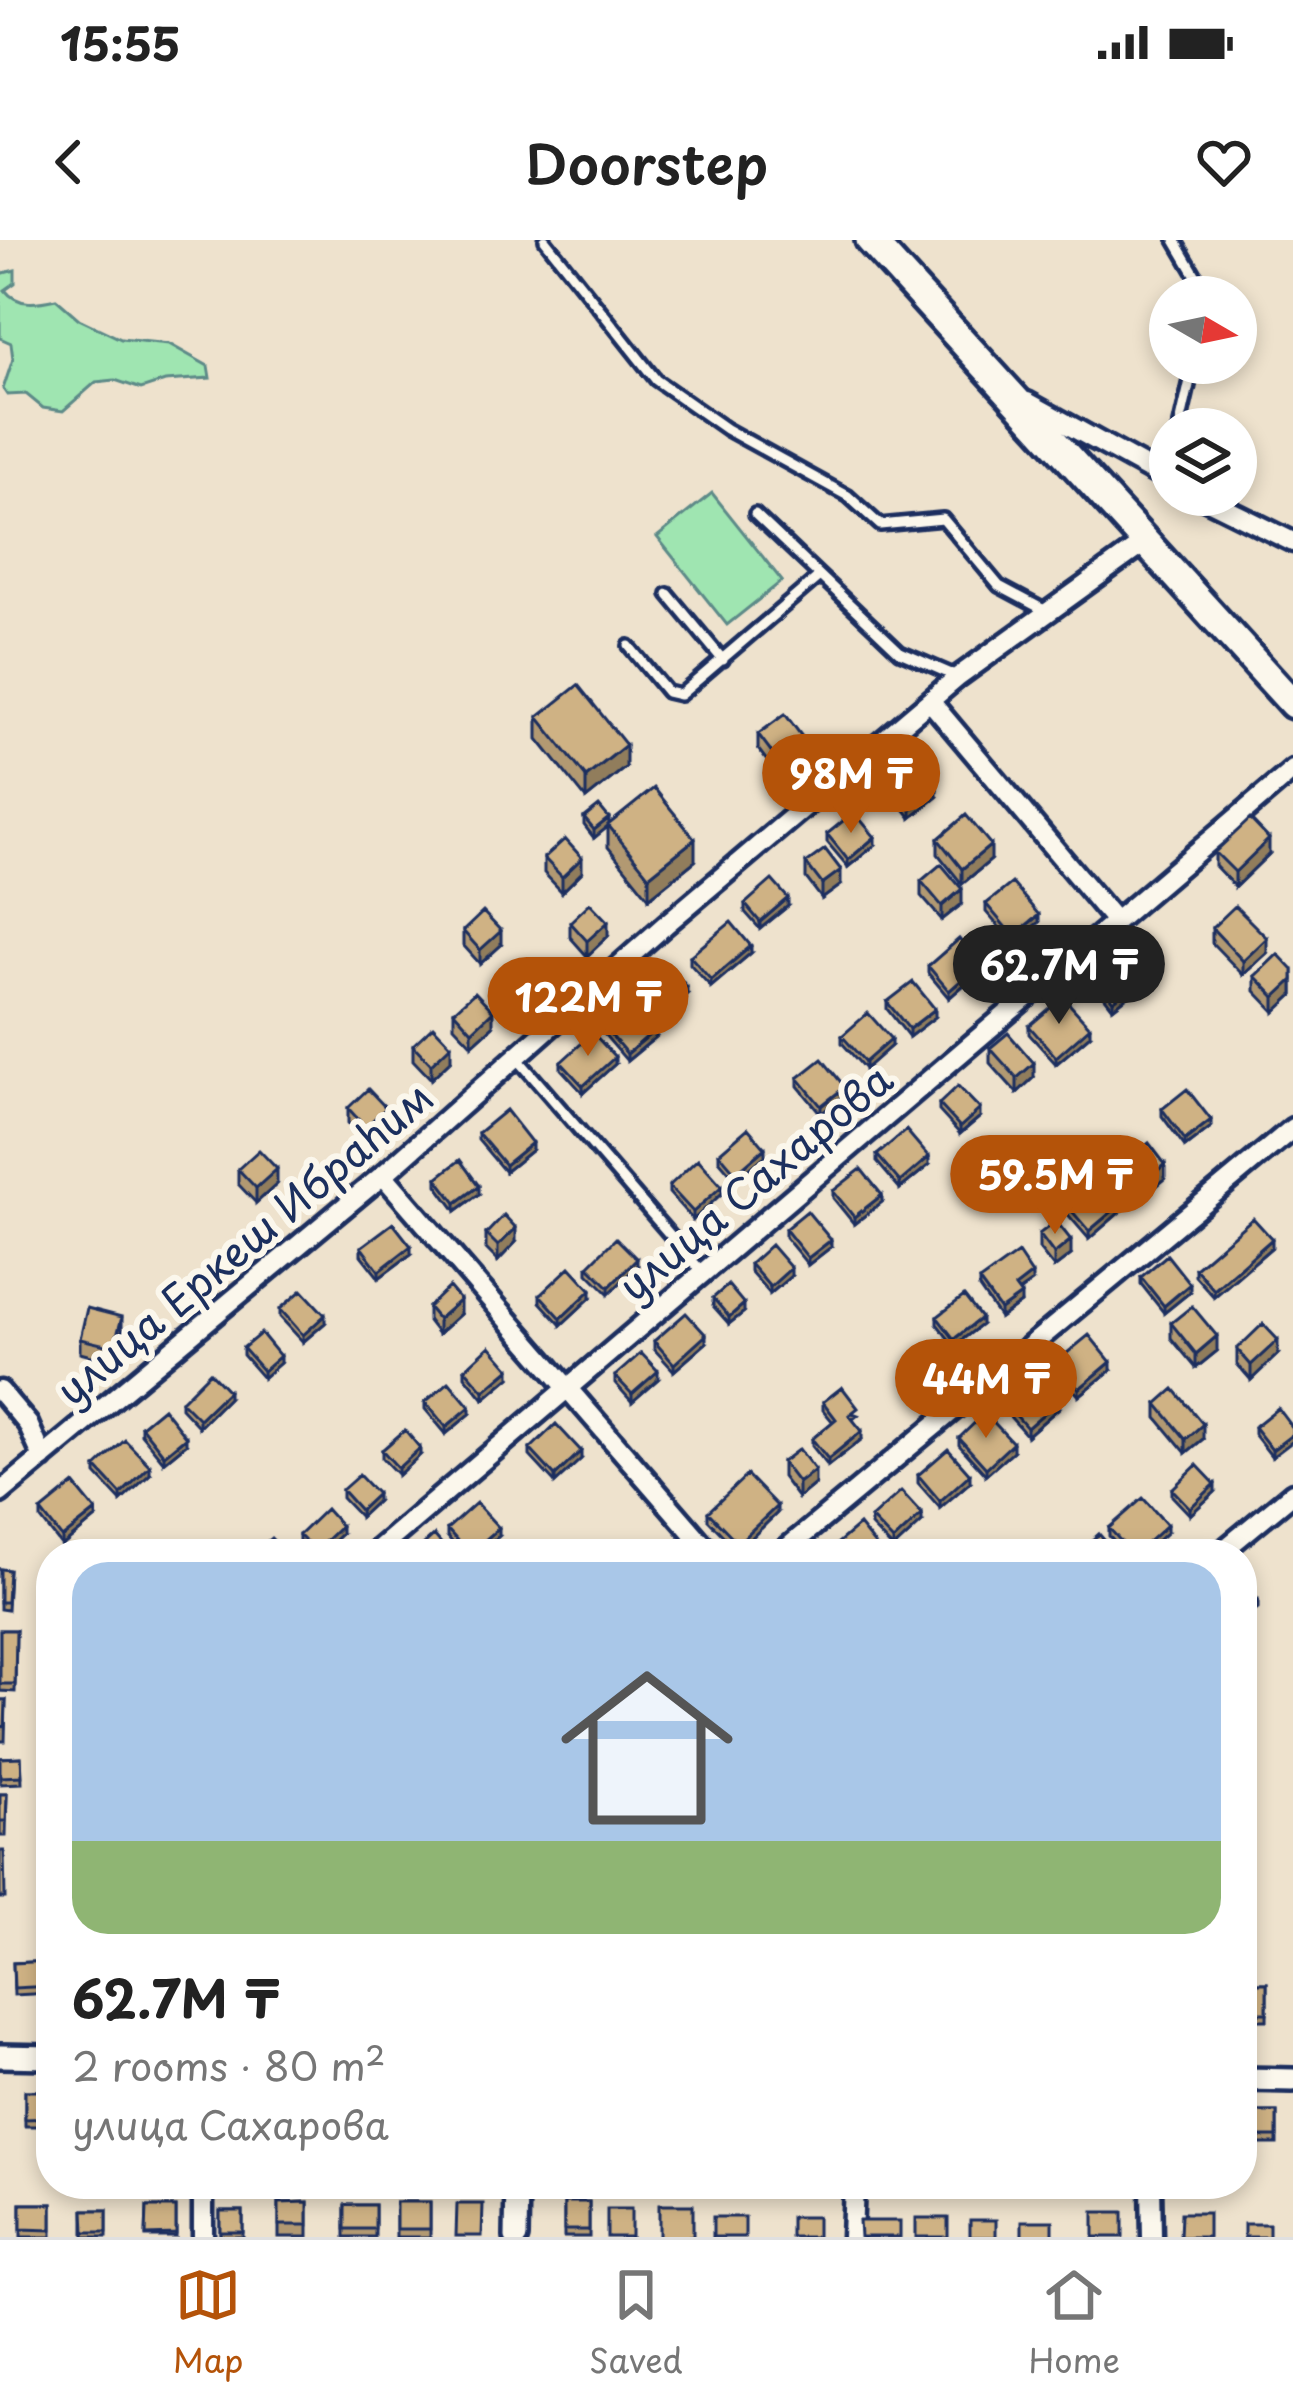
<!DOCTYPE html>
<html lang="en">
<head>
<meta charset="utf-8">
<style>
	body { margin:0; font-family:"Playpen Sans",sans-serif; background:#f2f2f2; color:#222; height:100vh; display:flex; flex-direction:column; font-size:45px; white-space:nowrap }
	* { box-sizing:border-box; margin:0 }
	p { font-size:39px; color:#767676 }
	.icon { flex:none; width:66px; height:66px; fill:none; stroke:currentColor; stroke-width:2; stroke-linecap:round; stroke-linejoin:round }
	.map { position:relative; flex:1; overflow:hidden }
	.panel { position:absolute; left:36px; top:1299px; width:1221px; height:660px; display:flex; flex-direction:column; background:#fff; border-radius:48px; box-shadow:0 6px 18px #0003 }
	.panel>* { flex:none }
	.needle { width:78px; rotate:99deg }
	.controls { position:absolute; left:1149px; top:36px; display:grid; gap:24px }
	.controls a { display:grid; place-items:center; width:108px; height:108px; border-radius:50%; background:#fff; box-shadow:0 6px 18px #0003; font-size:60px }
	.price { position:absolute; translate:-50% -102px; padding:0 27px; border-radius:42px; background:#b45309; color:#fff; font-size:39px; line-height:78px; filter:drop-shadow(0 3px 6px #0008) }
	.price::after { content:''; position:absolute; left:50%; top:72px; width:36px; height:27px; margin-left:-18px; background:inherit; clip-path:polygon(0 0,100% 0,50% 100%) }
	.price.current { background:#222; color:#fff }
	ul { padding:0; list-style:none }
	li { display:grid; align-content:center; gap:24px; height:636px; padding:0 36px }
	li span { display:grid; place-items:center; height:372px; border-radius:36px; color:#555 }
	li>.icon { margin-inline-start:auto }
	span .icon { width:216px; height:216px; fill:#fffc; stroke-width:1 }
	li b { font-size:51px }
	.status { display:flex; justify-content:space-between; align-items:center; height:84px; padding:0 60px; background:#fff; direction:ltr }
	.status svg { height:33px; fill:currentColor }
	header { display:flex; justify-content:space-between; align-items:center; height:156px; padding:0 36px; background:#fff; font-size:54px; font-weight:600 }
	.dock { display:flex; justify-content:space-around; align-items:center; height:168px; border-top:3px solid #e0e0e0; background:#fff; font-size:33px; color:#767676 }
	.dock a { display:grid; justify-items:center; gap:6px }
	.dock .current { color:#b45309 }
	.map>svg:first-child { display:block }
</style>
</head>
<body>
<div class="status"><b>15:55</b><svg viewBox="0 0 49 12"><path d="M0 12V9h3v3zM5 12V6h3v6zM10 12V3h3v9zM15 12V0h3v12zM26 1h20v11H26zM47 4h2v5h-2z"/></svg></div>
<header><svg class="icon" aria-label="back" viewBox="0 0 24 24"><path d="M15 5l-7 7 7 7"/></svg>Doorstep<svg class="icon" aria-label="heart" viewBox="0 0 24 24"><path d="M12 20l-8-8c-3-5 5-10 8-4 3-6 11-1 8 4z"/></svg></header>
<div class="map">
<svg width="1293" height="1997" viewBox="0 0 1293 1997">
	<rect width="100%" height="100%" fill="#eee2cd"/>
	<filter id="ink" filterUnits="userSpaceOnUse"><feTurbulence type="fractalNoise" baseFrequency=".00833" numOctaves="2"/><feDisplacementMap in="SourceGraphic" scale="24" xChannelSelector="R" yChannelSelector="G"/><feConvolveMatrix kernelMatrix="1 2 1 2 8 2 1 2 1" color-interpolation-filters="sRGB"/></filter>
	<g filter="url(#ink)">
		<path fill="#9fe5b1" stroke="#5d8a88" stroke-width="3" d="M15 30V43L5 50C18 67 38 63 56 59L79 79 121 99 169 104 208 126 210 138 165 141 141 149 115 140 96 142 63 171 43 168 26 154 7 155 3 149 13 119 11 103 0 98V34Z
			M712 253 782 341 727 385 657 297Z"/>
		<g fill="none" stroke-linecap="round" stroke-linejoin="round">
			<g stroke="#1b2f5e" stroke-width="18">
				<path id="service" d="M545 0 656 140 726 189 848 256 880 285 943 279 999 346 1048 372
					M1175 0 1199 41 1201 57
					M1179 189 1194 123
					M755 274 900 412 958 437
					M668 354 723 420
					M629 406 667 452 680 455 817 338
					M517 818 702 1032"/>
			</g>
			<g stroke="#1b2f5e" stroke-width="27">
				<path id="minor" d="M1027 162 1170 241
					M1198 255 1293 302
					M930 461 1115 681
					M383 935 711 1314
					M0 1151 28 1184 43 1218
					M0 1253 383 935 665 685 958 437 1144 303
					M373 1314 1293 530
					M780 1314 1293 888
					M1219 1314 1293 1253
					M203 1944V1997
					M1151 1944 1152 1997
					M852 1997 854 1944"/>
			</g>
			<g stroke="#1b2f5e" stroke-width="30">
				<path id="tertiary" d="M0 1816 51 1817
					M1242 1839 1293 1840
					M516 1997 517 1944"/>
			</g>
			<g stroke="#1b2f5e" stroke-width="36">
				<path id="primary" d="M870 0 1293 464"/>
			</g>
			<use href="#service" stroke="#fbf7ec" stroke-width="9"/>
			<use href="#minor" stroke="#fbf7ec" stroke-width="18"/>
			<use href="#tertiary" stroke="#fbf7ec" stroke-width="21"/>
			<use href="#primary" stroke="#fbf7ec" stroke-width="27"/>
		</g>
		<path fill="#b29972" stroke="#1b2f5e" stroke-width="3" d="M538 477 626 527 586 559 538 499Z
			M758 494 809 520 782 541 758 509Z
			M889 543 937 557 911 578 889 550Z
			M584 578 609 584 695 621 649 658 608 607V586L594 598 584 585Z
			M827 594 875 605 848 627 827 602Z
			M938 599 991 620 962 644 938 614Z
			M1215 612 1269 614 1235 647 1215 626Z
			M544 618 582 632 562 652 544 633Z
			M806 623 841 645 822 659 806 638Z
			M921 641 962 664 942 680 921 656Z
			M745 664 788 666 760 689 745 672Z
			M986 664 1039 682 1013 703 986 672Z
			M570 682 608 696 587 716 570 697Z
			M1212 688 1267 713 1243 735 1212 703Z
			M463 691 501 705 480 724 463 705Z
			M751 713 711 747 690 724V716Z
			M1085 725 1137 749 1113 768 1085 732Z
			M928 726 980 731 949 758 928 733Z
			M1293 730V755L1275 772 1255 751V736Z
			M646 749 687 754 663 775 646 756Z
			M887 762 935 777 909 797 887 769Z
			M454 771 493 786 472 805 454 786Z
			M603 786 656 797 627 821 603 793Z
			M1029 786 1090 795 1056 824 1029 794Z
			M842 796 891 806 865 829 842 803Z
			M413 805 451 820 431 839 413 820Z
			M990 808 1034 837 1017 853 990 823Z
			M561 822 615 824 583 853 561 829Z
			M798 838 845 854 821 874 798 846Z
			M939 864 980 877 960 894 939 871Z
			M348 868 386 883 365 902 348 883Z
			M1162 869 1211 887 1185 907 1162 876Z
			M478 893 532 910 505 932 478 900Z
			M719 913 765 916 736 940 719 920Z
			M877 915 929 925 900 949 877 922Z
			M1126 922 1165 939 1143 957 1126 937Z
			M238 929 277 944 256 963 238 944Z
			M437 938 479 954 456 971 437 945Z
			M669 946 722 953 693 980 669 953Z
			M1052 948 1074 958 1128 965 1089 999 1052 956Z
			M833 951 882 962 854 984 833 958Z
			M785 989 831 1007 808 1025 785 997Z
			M486 994 516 1002 498 1021 486 1009Z
			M1039 994 1071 1015 1054 1028 1039 1009Z
			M361 1007 411 1014 379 1038 361 1015Z
			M1272 1007 1214 1057 1195 1036V1028Z
			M750 1024 791 1036 770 1054 750 1031Z
			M588 1026H637L609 1054 588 1033Z
			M1141 1037 1190 1052 1164 1073 1141 1044Z
			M979 1041 1032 1042 1019 1052 1021 1063 1000 1078 979 1048Z
			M540 1055 591 1057 561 1085 540 1062Z
			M713 1058 744 1072 729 1084 713 1066Z
			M428 1067 460 1074 438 1094 428 1081Z
			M280 1069 325 1083 303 1102 280 1077Z
			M937 1077 981 1085 954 1106 937 1084Z
			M1171 1083 1217 1111 1196 1128 1171 1098Z
			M122 1091 114 1122 80 1113V1099Z
			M654 1101 706 1103 674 1131 654 1109Z
			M243 1108 280 1123 263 1138 243 1115Z
			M1237 1109 1278 1114 1251 1140 1237 1124Z
			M1056 1122 1111 1130 1079 1156 1056 1129Z
			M465 1129 510 1137 484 1159 465 1136Z
			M615 1136 658 1139 632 1162 615 1143Z
			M228 1158 199 1187 181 1168V1161Z
			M425 1162 470 1174 446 1194 425 1169Z
			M823 1162 858 1175 853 1179 862 1199 828 1226 812 1206V1199L833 1182 823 1170Z
			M1005 1163 1059 1168 1027 1196 1005 1171Z
			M1157 1164 1203 1199 1186 1213 1157 1178Z
			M141 1186 186 1204 164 1222 141 1194Z
			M1254 1187 1293 1188 1272 1217 1254 1194Z
			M959 1198 1013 1211 986 1235 959 1205Z
			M530 1209 581 1219 555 1243 530 1216Z
			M382 1210 420 1215 398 1235 382 1218Z
			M782 1222 815 1244 798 1258 782 1237Z
			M96 1227 150 1234 121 1261 96 1234Z
			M918 1235 970 1242 940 1268 918 1243Z
			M1172 1249 1215 1252 1190 1275 1172 1256Z
			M342 1250 377 1261 360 1277 342 1258Z
			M41 1271 96 1278 62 1306 41 1279Z
			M708 1272 777 1273 738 1311 708 1280Z
			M871 1278 922 1282 893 1309 871 1286Z
			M1109 1288 1167 1292 1143 1314H1125L1109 1296Z
			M447 1289 499 1296 478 1314H462L447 1296Z
			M341 1294 320 1314H310L299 1302V1295Z
			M0 1329 9 1330 7 1370 0 1369Z
			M0 1390H16L15 1452 0 1451Z
			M0 1460H6L5 1501H0Z
			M21 1517 22 1543 0 1544V1518Z
			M0 1554H7L6 1596H0Z
			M51 1721V1753L14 1755 13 1723Z
			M1242 1743H1267V1780H1242Z
			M25 1851H51V1886H25Z
			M1242 1872H1277V1904H1242Z
			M308 1962V1997H279V1963Z
			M396 1962H430V1997H396Z
			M564 1962H589V1997H564Z
			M21 1964H52V1997H21Z
			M345 1965H375V1997H345Z
			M147 1967H176V1997H146Z
			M84 1970H107V1997H84Z
			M220 1971H243V1997H220Z"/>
		<path fill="#917d5c" stroke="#1b2f5e" stroke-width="3" d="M626 505V527L586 559V537Z
			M809 506V520L782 541V526Z
			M937 549V557L911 578V570Z
			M609 578V586L594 598V590Z
			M875 597V605L848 627V620Z
			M695 599V621L649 658V636Z
			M1269 599V614L1235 647V632Z
			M991 605V620L962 644V629Z
			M582 618V632L562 652V637Z
			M841 630V645L822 659V644Z
			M962 649V664L942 680V666Z
			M788 658V666L760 689V682Z
			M1039 675V682L1013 703V696Z
			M608 682V696L587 716V701Z
			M501 691V705L480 724V710Z
			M1267 698V713L1243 735V721Z
			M751 706V713L711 747V740Z
			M980 724V731L949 758V751Z
			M1293 740V755L1275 772V757Z
			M1137 742V749L1113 768V761Z
			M687 747V754L663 775V768Z
			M935 769V777L909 797V789Z
			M493 771V786L472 805V791Z
			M1090 787V795L1056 824V817Z
			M656 789V797L627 821V814Z
			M891 799V806L865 829V822Z
			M451 805V820L431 839V824Z
			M615 817V824L583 853V846Z
			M1034 823V837L1017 853V838Z
			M845 847V854L821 874V866Z
			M386 868V883L365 902V887Z
			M980 869V877L960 894V887Z
			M1211 880V887L1185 907V900Z
			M532 903V910L505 932V925Z
			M765 908V916L736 940V933Z
			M929 917V925L900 949V942Z
			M1165 924V939L1143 957V943Z
			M277 929V944L256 963V948Z
			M479 946V954L456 971V963Z
			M722 946V953L693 980V972Z
			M882 955V962L854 984V977Z
			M1128 958V965L1089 999V991Z
			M516 988V1002L498 1021V1006Z
			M1272 999V1007L1214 1057V1050Z
			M831 1000V1007L808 1025V1018Z
			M1071 1000V1015L1054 1028V1014Z
			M411 1006V1014L379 1038V1031Z
			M637 1019V1026L609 1054V1047Z
			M791 1028V1036L770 1054V1047Z
			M1032 1034V1042L1015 1054V1047Z
			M1190 1044V1052L1164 1073V1066Z
			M591 1050V1057L561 1085V1078Z
			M1021 1055V1063L1000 1078V1070Z
			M460 1060V1074L438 1094V1079Z
			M744 1064V1072L729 1084V1077Z
			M325 1075V1083L303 1102V1095Z
			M122 1077V1091L114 1122V1107Z
			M981 1078V1085L954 1106V1099Z
			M706 1095V1103L674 1131V1124Z
			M1217 1096V1111L1196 1128V1114Z
			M1278 1100V1114L1251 1140V1125Z
			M280 1116V1123L263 1138V1131Z
			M1111 1122V1130L1079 1156V1149Z
			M510 1129V1137L484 1159V1151Z
			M658 1131V1139L632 1162V1154Z
			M228 1151V1158L199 1187V1179Z
			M1059 1160V1168L1027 1196V1188Z
			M470 1167V1174L446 1194V1187Z
			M1203 1184V1199L1186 1213V1199Z
			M862 1191V1199L828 1226V1219Z
			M1293 1194V1201L1272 1217V1210Z
			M186 1197V1204L164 1222V1215Z
			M1013 1203V1211L986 1235V1228Z
			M420 1208V1215L398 1235V1228Z
			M581 1211V1219L555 1243V1236Z
			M150 1226V1234L121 1261V1254Z
			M815 1230V1244L798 1258V1243Z
			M970 1234V1242L940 1268V1261Z
			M1215 1244V1252L1190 1275V1268Z
			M377 1254V1261L360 1277V1270Z
			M777 1266V1273L738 1311V1303Z
			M96 1271V1278L62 1306V1298Z
			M922 1274V1282L893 1309V1301Z
			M1167 1285V1292L1143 1314H1135Z
			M341 1286V1294L320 1314H315V1311Z
			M499 1288V1296L478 1314H469Z
			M1258 1360V1368L1242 1380V1372Z"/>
		<path fill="#cfb284" stroke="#1b2f5e" stroke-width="3" d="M578 445 626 505 586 537 538 477Z
			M785 474 809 506 782 526 758 494Z
			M915 522 937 549 911 570 889 543Z
			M654 548 695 599 649 636 608 585Z
			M599 566 609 578 594 590 584 578Z
			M854 572 875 597 848 620 827 594Z
			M966 575 991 605 962 629 938 599Z
			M1250 579 1269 599 1235 632 1215 612Z
			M565 599 582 618 562 637 544 618Z
			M825 609 841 630 822 644 806 623Z
			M941 624 962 649 942 666 921 641Z
			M772 640 788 658 760 682 745 664Z
			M1012 643 1039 675 1013 696 986 664Z
			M590 663 608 682 587 701 570 682Z
			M1235 666 1267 698 1243 721 1212 688Z
			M483 672 501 691 480 710 463 691Z
			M731 682 751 706 711 740 690 716Z
			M959 699 980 724 949 751 928 726Z
			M1108 706 1137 742 1113 761 1085 725Z
			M1278 714 1293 730V740L1275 757 1255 736Z
			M671 727 687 747 663 768 646 749Z
			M913 742 935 769 909 789 887 762Z
			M475 752 493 771 472 791 454 771Z
			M1063 757 1090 787 1056 817 1029 786Z
			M632 761 656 789 627 814 603 786Z
			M868 773 891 799 865 822 842 796Z
			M433 786 451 805 431 824 413 805Z
			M593 793 615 817 583 846 561 822Z
			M1008 793 1034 823 1017 838 990 808Z
			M822 819 845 847 821 866 798 838Z
			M958 846 980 869 960 887 939 864Z
			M368 849 386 868 365 887 348 868Z
			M1187 849 1211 880 1185 900 1162 869Z
			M506 870 532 903 505 925 478 893Z
			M748 888 765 908 736 933 719 913Z
			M906 890 929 917 900 942 877 915Z
			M1149 903 1165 924 1143 943 1126 922Z
			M259 910 277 929 256 948 238 929Z
			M698 919 722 946 693 972 669 946Z
			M460 920 479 946 456 963 437 938Z
			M861 929 882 955 854 977 833 951Z
			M1104 931 1128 958 1089 991 1052 948 1059 941 1074 958Z
			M807 971 831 1000 808 1018 785 989Z
			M504 975 516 988 498 1006 486 994Z
			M1253 978 1272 999 1214 1050 1195 1028Z
			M1056 981 1071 1000 1054 1014 1039 994Z
			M393 983 411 1006 379 1031 361 1007Z
			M616 998 637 1019 609 1047 588 1026Z
			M771 1005 791 1028 770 1047 750 1024Z
			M1018 1013 1032 1034 1015 1047 1021 1055 1000 1070 979 1041Z
			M1167 1015 1190 1044 1164 1066 1141 1037Z
			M570 1027 591 1050 561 1078 540 1055Z
			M728 1045 744 1064 729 1077 713 1058Z
			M449 1047 460 1060 438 1079 428 1067Z
			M302 1050 325 1075 303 1095 280 1069Z
			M964 1056 981 1078 954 1099 937 1077Z
			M1192 1066 1217 1096 1196 1114 1171 1083Z
			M87 1068 122 1077 114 1107 80 1099Z
			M686 1073 706 1095 674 1124 654 1101Z
			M1263 1084 1278 1100 1251 1125 1237 1109Z
			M261 1093 280 1116 263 1131 243 1108Z
			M1089 1095 1111 1122 1079 1149 1056 1122Z
			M490 1106 510 1129 484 1151 465 1129Z
			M641 1113 658 1131 632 1154 615 1136Z
			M210 1132 228 1151 199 1179 181 1161Z
			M1037 1135 1059 1160 1027 1188 1005 1163Z
			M449 1142 470 1167 446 1187 425 1162Z
			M842 1147 858 1168 849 1175 862 1191 828 1219 812 1199 836 1179 823 1162Z
			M1174 1149 1203 1184 1186 1199 1157 1164Z
			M163 1168 186 1197 164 1215 141 1186Z
			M1278 1168 1293 1188V1194L1272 1210 1254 1187Z
			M985 1173 1013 1203 986 1228 959 1198Z
			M556 1184 581 1211 555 1236 530 1209Z
			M405 1190 420 1208 398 1228 382 1210Z
			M125 1200 150 1226 121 1254 96 1227Z
			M799 1209 815 1230 798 1243 782 1222Z
			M948 1209 970 1234 940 1261 918 1235Z
			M1197 1225 1215 1244 1190 1268 1172 1249Z
			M359 1235 377 1254 360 1270 342 1250Z
			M747 1235 777 1266 738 1303 708 1272Z
			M74 1244 96 1271 62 1298 41 1271Z
			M901 1251 922 1274 893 1301 871 1278Z
			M1143 1258 1167 1285 1135 1314H1132L1109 1288Z
			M476 1263 499 1288 469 1314 447 1289Z
			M326 1269 341 1286 315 1311 299 1295Z
			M859 1285 879 1310 875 1314H836L832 1308Z
			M1099 1294 1116 1314H1076Z
			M434 1295 450 1314H413Z
			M271 1298 286 1314H253Z
			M0 1329 9 1330 7 1362H0Z
			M1242 1339 1258 1360 1242 1372Z
			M0 1390H16L15 1444H0Z
			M0 1460H6L5 1487 0 1486Z
			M21 1517 22 1536 0 1537V1518Z
			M0 1554H7L6 1581H0Z
			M0 1611H4L5 1658H0Z
			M51 1721V1746L14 1748 13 1723Z
			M1242 1743H1267V1773H1242Z
			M25 1851H51V1878L25 1879Z
			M1242 1872H1277V1897H1242Z
			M308 1962V1985H279V1963Z
			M396 1962H430V1989H396Z
			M564 1962H589V1990H564Z
			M21 1964H52V1990L21 1989Z
			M457 1964H483L482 1996H456Z
			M345 1965H375V1989H345Z
			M659 1965H693V1997H659Z
			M147 1967H176V1994L146 1995Z
			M607 1969H631V1997H607Z
			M84 1970H107V1992H85Z
			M220 1971H243V1992H220Z
			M1094 1972H1123V1997H1094Z
			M1181 1973H1208V1997H1180Z
			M713 1977H745V1997H713Z
			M791 1977H817V1997H791Z
			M916 1978H948V1997H916Z
			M970 1980H996V1997H970Z
			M859 1981H900V1997H860Z
			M1022 1981H1053V1997H1022Z
			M1244 1984H1269V1997H1244Z"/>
	</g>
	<g text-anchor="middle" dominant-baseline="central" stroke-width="12" stroke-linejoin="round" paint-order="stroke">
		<g font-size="42" fill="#1b2f5e" stroke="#fbf7ec">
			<text transform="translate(754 941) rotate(-40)">улица Сахарова</text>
			<text transform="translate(243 1002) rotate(-40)">улица Еркеш Ибраһим</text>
		</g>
	</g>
</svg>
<div class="controls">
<a><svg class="needle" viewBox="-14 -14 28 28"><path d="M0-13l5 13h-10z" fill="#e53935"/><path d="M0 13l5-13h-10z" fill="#767676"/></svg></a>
<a><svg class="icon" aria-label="layers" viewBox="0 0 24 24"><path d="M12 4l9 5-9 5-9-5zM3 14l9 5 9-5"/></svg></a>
</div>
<b class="price" style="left:851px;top:596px">98M ₸</b>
<b class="price current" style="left:1059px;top:787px">62.7M ₸</b>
<b class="price" style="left:588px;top:819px">122M ₸</b>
<b class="price" style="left:1055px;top:997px">59.5M ₸</b>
<b class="price" style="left:986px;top:1201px">44M ₸</b>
<section class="panel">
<ul>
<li><span style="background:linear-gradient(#a9c7e8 75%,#8fb573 0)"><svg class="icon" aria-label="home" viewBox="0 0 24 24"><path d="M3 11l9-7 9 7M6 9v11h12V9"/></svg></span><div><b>62.7M ₸</b><p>2 rooms · 80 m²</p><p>улица Сахарова</p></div></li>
</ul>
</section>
</div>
<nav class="dock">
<a class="current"><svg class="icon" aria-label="map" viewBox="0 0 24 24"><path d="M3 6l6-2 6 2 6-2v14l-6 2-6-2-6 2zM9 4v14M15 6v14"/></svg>Map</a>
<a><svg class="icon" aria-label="saved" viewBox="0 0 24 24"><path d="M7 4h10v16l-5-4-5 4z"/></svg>Saved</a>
<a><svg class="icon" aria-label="home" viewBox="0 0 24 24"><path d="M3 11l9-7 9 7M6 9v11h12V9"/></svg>Home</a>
</nav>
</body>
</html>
